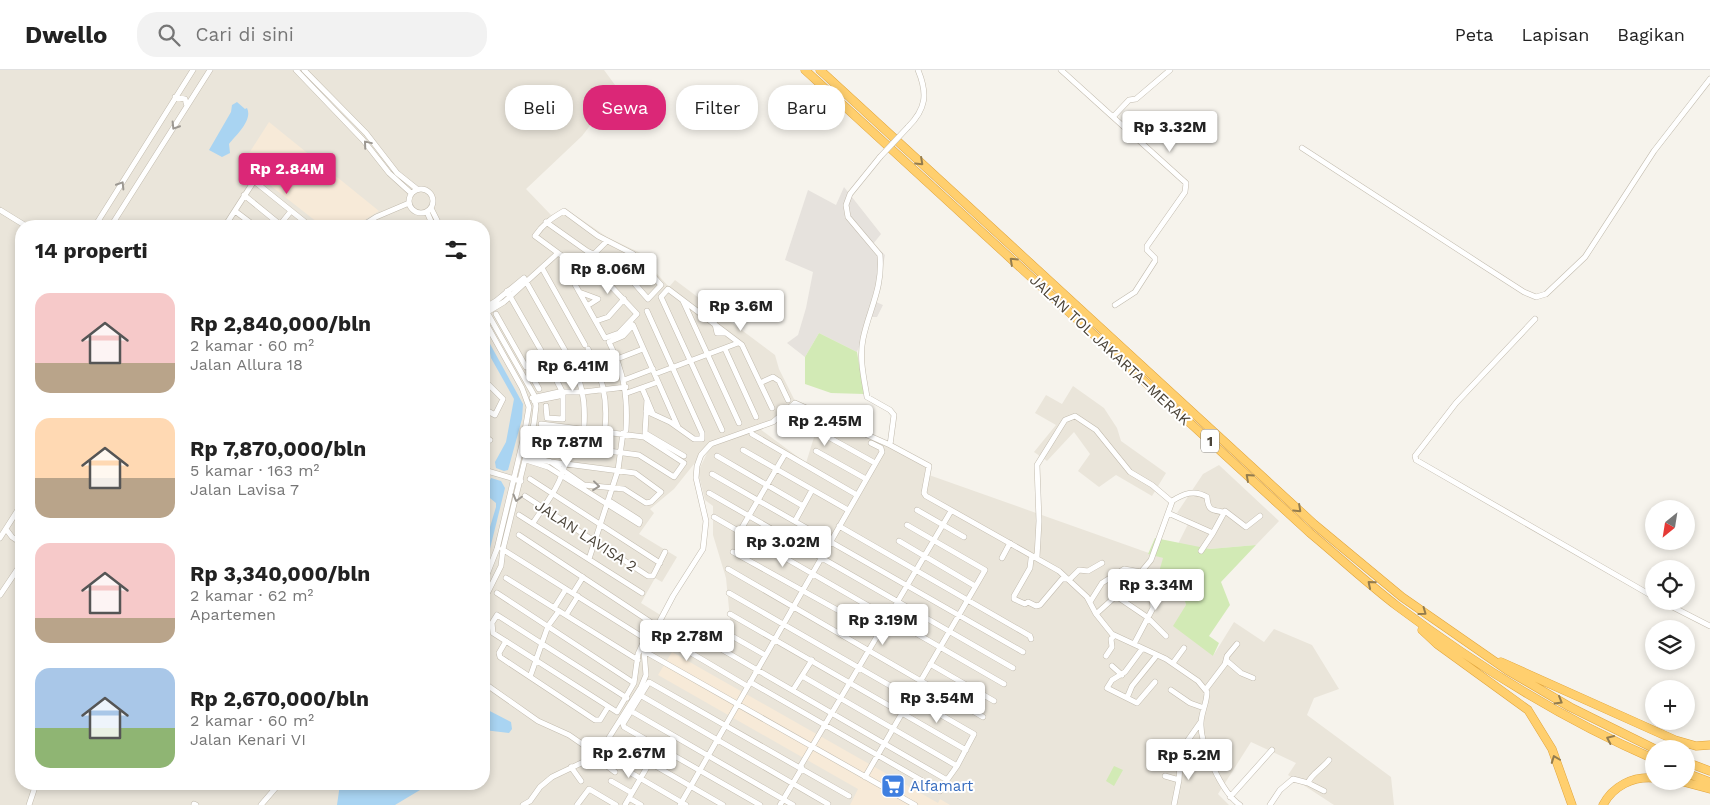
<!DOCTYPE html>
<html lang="id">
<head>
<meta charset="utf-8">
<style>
	body { margin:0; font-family:"Work Sans",sans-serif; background:#f2f2f2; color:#222; height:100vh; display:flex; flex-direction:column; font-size:19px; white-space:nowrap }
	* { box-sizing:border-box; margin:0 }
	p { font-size:16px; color:#767676 }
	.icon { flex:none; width:28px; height:28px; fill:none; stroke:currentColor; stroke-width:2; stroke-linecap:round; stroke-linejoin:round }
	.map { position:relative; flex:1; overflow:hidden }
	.side { position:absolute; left:15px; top:150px; width:475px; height:570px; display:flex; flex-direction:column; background:#fff; border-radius:20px; box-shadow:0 2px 8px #0003 }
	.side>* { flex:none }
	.guide { position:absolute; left:505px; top:15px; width:475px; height:45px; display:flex; gap:10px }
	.needle { width:32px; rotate:210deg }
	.fabs { position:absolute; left:1645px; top:430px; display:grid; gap:10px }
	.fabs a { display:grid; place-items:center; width:50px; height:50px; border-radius:50%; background:#fff; box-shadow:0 2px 8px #0003; font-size:25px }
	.price { position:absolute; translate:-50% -42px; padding:0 11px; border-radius:5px; background:#fff; color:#222; font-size:16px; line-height:32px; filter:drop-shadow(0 1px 2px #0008) }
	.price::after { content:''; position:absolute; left:50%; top:30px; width:15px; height:11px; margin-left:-8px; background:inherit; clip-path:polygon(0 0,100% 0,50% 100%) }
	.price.current { background:#db2777; color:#fff }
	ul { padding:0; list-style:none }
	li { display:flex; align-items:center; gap:15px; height:125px; padding:0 20px }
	li span { display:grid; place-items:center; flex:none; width:140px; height:100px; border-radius:15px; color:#555 }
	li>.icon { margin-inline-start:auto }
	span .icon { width:60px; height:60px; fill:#fffc; stroke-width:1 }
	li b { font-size:21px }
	h2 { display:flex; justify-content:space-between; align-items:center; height:60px; padding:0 20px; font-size:21px }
	.tag { padding:0 18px; border-radius:20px; background:#fff; box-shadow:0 2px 8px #0003; font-size:18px; line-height:45px }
	.tag.current { background:#db2777; color:#fff }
	header { display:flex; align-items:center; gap:30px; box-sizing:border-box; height:70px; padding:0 25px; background:#fff; border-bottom:1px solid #e0e0e0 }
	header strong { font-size:24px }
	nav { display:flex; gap:28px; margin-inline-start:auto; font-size:18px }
	.search { width:350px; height:45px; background:#f2f2f2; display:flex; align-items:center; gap:12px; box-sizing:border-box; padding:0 18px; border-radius:20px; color:#767676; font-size:19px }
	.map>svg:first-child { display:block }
</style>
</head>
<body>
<header>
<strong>Dwello</strong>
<div class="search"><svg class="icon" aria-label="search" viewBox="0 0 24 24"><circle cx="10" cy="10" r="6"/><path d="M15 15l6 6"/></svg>Cari di sini</div>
<nav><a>Peta</a><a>Lapisan</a><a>Bagikan</a></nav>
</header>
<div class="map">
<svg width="1710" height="735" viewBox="0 0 1710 735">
	<rect width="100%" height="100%" fill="#f6f3ec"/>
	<path fill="#eae5da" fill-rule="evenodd" d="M0 0H604L618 19 582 66 526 119 551 145 566 139 607 167 655 190 649 195 669 217 675 210 775 285 779 299 794 329 930 397 929 405 1163 488 1178 509 1186 535 1213 586 1234 552 1264 572 1274 559 1312 575 1339 619 1314 628 1307 645 1391 707 1394 735H1334L1288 705 1296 693 1251 672 1218 724 1229 735H0ZM21 156H484V714H21ZM780 345 815 364 806 393 760 359 714 375 707 383 698 402 705 430 713 436V465L726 508 730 549 725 567 687 553 670 581 647 575 662 546 641 533 655 508 662 512 677 487 639 464 654 443 650 439 674 419 710 374 774 352Z
		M1073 316 1104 338 1117 358 1121 371 1166 403 1152 426 1116 405 1099 417 1078 401 1090 384 1074 362 1047 391 1034 382 1056 355 1035 343 1046 325 1062 334Z
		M1219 395 1279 451 1256 475 1210 479 1178 474 1190 450 1177 443 1203 404Z"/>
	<path fill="#f7ead8" d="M269 52 379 141 355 156H322L257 105 261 100 246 88Z
		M672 582 938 733 940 729 950 735H850L858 719 658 605Z"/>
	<path fill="#e6e2dd" d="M844 117 881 164 873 174 885 185 876 232 883 235 877 247H870L857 282 819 263 805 287 787 273 798 265 806 238 813 202 785 190 808 120 836 135Z"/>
	<path fill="#d2eab5" d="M819 263 857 282 864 324 831 323 805 314V287Z
		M1155 468 1210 479 1256 475 1221 512 1230 535 1209 566 1219 573 1213 586 1173 556 1186 535 1179 509 1170 516 1159 502 1163 488 1148 484Z
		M1114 696 1123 700 1114 716 1106 711Z"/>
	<path fill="#a9d4f2" d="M237 32 245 39 247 38C253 50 236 65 229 74L230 83 222 87 209 80 231 42 232 35Z
		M484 263 523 334 522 349 508 400 504 401 496 398 495 392 506 372 514 329 491 288 489 278 484 271Z
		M491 408 501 411 505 418 484 503V477L496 437V433L485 424V420Z
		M484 638 511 652 512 659 509 663 484 660Z
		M340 714H430L395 735H337Z"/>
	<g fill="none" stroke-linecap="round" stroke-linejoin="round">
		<g stroke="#c2bbae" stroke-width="6">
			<path id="minor" d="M296 0 363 70 389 103 411 123
				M304 0 366 63 397 103 417 119
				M1061 0 1186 113 1185 122 1147 176V180L1155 188V191L1135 222 1115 235
				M175 27 185 29 187 36
				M1113 47 1129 30 1136 29 1170 0
				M908 57C926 39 928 24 918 0
				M1302 78 1482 195 1524 222 1536 227 1546 224 1585 187 1654 81 1710 9
				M880 87 850 124 846 135 848 147 880 185C883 219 869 239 863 269 859 289 864 308 867 327L890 340 894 345 890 375
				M409 131a12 12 0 1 1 24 0a12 12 0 1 1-24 0Z
				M244 125 282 156
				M431 138 440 156
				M0 140 26 156
				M235 141 255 156
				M427 142 433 156
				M546 152 587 181 621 198 648 229 661 215 633 184 598 166 564 141C552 148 543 154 535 166L588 205 608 213 637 244 619 263 605 268 568 202 575 196
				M95 156 193 0
				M111 156 210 0
				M225 156 254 111 310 156
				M279 156 291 141
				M362 156 376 147 409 133
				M542 198 585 275
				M579 199 607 171
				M579 222 598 229 587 236
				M683 231 739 353
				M484 237 534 325 536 336 534 353 503 479 501 496 488 522 484 521
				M484 238 496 231 524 208 566 282
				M484 244 504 232 558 183
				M496 244 526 297 543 288V284L507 221
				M1535 249 1456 333 1415 386 1416 390 1654 527
				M484 250 522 318 529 337 524 366 497 479 484 512
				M596 251 608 247 624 229
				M715 254 717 263H726
				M588 279C602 305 608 328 605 358
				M725 279 756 347
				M568 286C581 309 586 329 584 356
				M617 289 643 279
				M655 304 738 273
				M624 310 653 299
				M760 313 773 307 779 311 788 330
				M642 318 653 344
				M539 319 529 301 548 294 563 323V349L547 348 546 336
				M627 323 658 312
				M532 328 559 322H583L626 317
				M647 329 645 363 684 386
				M534 331 559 326 563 323
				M484 339 495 345 503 329 487 313
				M646 341 670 352 694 369H702V363L647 241
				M807 347 805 354 875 393
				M626 360C628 327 624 302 609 272L623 266 633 255 678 357
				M722 360 661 227 668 219 742 275 772 338
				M752 364 857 425
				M484 366 490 370
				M539 372 639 385 674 407 684 393 644 367 541 354
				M743 380 848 440
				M816 381 866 409
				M527 386 551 392 635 403 661 422 651 432 646 433 624 419 584 415 551 392
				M717 386 803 436
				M526 390 548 397 639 454 640 451 638 449 608 430
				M484 400 521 411
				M712 404 1023 582
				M530 409 660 493
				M709 423 1013 598
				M525 426 648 506H653L665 482
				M1172 431C1183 424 1194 419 1207 427 1208 440 1211 440 1223 442
				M917 440 964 467
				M1168 443 1213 463 1225 441 1246 457 1260 446
				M519 445 642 523
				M714 447 1004 614
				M795 451 812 420
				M533 453C544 436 561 415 565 394
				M839 456 1030 566 1031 569
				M6 459 12 467 21 473
				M740 461 785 384
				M519 465 652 553 638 584 634 613 617 642 493 563 492 553 497 545 627 628
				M0 468 21 435
				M899 471 975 516
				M502 479 644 568
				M1201 481 1213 463
				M733 482 879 563
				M1035 486 1031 489 1030 498 1014 526V529L1025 534 1028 532 1036 536 1040 535 1062 509H1070L1079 500 1088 501 1102 493
				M1037 487 1039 451 1037 395 1065 350 1075 346 1096 360 1130 402 1152 415 1172 432 1151 490 1141 502 1124 499 1102 513 1090 532
				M1002 488 1010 473
				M589 489 618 400 623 363
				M728 499 983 647
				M506 508 638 590
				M497 523 634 613
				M573 523 583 507
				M729 523 974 664 957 696 947 710 690 561H687L679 573 681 577 747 616
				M0 525 21 494
				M1661 531 1710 556
				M554 538 566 519
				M730 544 966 680
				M1096 544 1116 526 1147 547 1166 566
				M566 545 578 526
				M730 565 765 585
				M506 571 499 583 500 587 595 650H600L608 637
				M1134 574 1153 538 1152 527 1137 519 1142 502
				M1142 579 1125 602 1112 610 1107 618 1137 633 1155 612
				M644 581 915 735
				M1106 586 1112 577 1111 569 1114 566
				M1227 591 1241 603 1253 608
				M1173 593 1184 578
				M930 594 994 631
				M1112 596 1122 605
				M802 606 957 696
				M530 607 548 556 559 541
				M750 612 940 721
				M484 613 538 651 569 665 598 685
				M1206 619 1225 594 1227 586 1237 574
				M793 620 812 590
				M1171 620 1190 633 1204 638
				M640 625 828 734
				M1127 628 1132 616 1157 585
				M631 641 793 735
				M628 680 723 735
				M595 687 615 702
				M571 697 581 711
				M800 697 951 441
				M626 700 686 735
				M1165 706 1179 710 1174 735
				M865 707 985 500 907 455
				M1179 710 1181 680 1200 653
				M611 711 632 723
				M1308 713C1311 704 1322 699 1329 690
				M1230 727 1272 680
				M629 728 641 735
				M194 734 196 735
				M29 735 36 714
				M261 735 279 714
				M523 735 530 731 540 717 552 707 598 685 641 617 646 605 644 581 673 526 703 479 706 451 696 408 697 396 701 385 711 374 773 352 795 333 890 375 929 396 924 423 926 426 1059 501 1087 527 1096 544 1112 564 1166 589 1198 611 1207 622C1207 633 1201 643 1201 653 1200 675 1222 723 1240 735
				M577 735 589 719 616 735
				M625 735 650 692
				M680 735 882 382 881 378 871 373
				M760 735 624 657 623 654 649 612 849 726
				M780 735 802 698
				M1270 735 1280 720 1293 709 1308 713 1324 721"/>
		</g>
		<g stroke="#e0a43c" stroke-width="9">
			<path id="highway" d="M805 0 1310 463C1339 487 1367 513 1397 536 1477 596 1562 649 1654 689
				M820 0 1314 454 1402 527 1507 600 1570 637 1655 679
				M1422 560 1437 574 1528 640 1552 679 1572 735
				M1501 592 1675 670 1696 676 1710 675
				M1686 692 1710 701
				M1686 703 1710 712
				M1680 711 1710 719
				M1603 735C1613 716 1633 706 1654 708"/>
		</g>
		<use href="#minor" stroke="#fff" stroke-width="5"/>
		<use href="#highway" stroke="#ffcf6e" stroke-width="8"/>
		<g stroke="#c2bbae" stroke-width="6" stroke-linecap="butt">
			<path id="minor-bridge" d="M880 87 908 57"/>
		</g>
		<use href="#minor-bridge" stroke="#fff" stroke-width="5"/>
	</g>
	<defs><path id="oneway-chevron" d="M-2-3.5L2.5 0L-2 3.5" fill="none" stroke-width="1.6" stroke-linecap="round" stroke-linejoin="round" transform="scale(1.25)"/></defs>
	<g stroke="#9c9892">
		<use href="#oneway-chevron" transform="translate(175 56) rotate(122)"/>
		<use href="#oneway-chevron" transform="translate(367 74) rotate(-130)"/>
		<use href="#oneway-chevron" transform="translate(121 115) rotate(-58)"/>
		<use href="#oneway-chevron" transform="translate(596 416) rotate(6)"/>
		<use href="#oneway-chevron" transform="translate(517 428) rotate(105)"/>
	</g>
	<g stroke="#937c4e">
		<use href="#oneway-chevron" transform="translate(920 92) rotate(43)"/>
		<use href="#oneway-chevron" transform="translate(1013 191) rotate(-137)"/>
		<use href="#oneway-chevron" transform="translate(1249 407) rotate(-138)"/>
		<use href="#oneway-chevron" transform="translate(1298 439) rotate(43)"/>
		<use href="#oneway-chevron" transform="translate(1371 514) rotate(-140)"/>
		<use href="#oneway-chevron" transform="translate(1423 542) rotate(36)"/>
		<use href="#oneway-chevron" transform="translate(1559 631) rotate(30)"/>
		<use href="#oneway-chevron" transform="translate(1610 669) rotate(-155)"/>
		<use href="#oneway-chevron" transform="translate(1555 689) rotate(-111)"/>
	</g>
	<defs>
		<g id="supermarket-square" transform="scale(1.25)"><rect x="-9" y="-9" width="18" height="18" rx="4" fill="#3f7fe0" stroke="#fff"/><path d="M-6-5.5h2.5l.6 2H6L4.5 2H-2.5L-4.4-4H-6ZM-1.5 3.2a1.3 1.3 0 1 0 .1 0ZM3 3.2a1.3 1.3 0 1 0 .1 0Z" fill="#fff"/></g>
	</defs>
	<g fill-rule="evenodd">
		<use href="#supermarket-square" x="893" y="716"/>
	</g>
	<g text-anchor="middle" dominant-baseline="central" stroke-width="4" stroke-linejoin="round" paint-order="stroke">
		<rect fill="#fff" stroke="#817c74" stroke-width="1" x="1201" y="359.5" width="18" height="23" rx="4"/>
		<g font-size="14" font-weight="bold" fill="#4b4439">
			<text x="1210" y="371">1</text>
		</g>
		<g font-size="15" fill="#4b4439" stroke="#fff">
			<text transform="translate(1110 280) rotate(43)">JALAN TOL JAKARTA–MERAK</text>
			<text transform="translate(586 466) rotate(33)">JALAN LAVISA 2</text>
		</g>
		<g font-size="15" fill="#366cbe" stroke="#fff" text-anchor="start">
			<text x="910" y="716">Alfamart</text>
		</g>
	</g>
</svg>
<div class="fabs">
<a><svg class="needle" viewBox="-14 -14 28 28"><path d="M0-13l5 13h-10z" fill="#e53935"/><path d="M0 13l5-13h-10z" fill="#767676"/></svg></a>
<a><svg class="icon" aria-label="locate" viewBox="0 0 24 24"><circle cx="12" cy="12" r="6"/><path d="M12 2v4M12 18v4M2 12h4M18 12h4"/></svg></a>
<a><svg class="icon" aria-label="layers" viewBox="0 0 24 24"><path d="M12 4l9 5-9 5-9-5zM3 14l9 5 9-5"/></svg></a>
<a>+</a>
<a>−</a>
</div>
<b class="price" style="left:1170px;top:83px">Rp 3.32M</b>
<b class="price current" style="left:287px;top:125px">Rp 2.84M</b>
<b class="price" style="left:608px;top:225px">Rp 8.06M</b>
<b class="price" style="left:741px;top:262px">Rp 3.6M</b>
<b class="price" style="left:573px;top:322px">Rp 6.41M</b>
<b class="price" style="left:825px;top:377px">Rp 2.45M</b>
<b class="price" style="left:567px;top:398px">Rp 7.87M</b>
<b class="price" style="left:783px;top:498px">Rp 3.02M</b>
<b class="price" style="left:1156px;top:541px">Rp 3.34M</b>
<b class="price" style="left:883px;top:576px">Rp 3.19M</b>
<b class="price" style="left:687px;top:592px">Rp 2.78M</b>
<b class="price" style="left:937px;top:654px">Rp 3.54M</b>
<b class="price" style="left:629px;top:709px">Rp 2.67M</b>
<b class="price" style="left:1189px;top:711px">Rp 5.2M</b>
<div class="guide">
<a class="tag">Beli</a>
<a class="tag current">Sewa</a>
<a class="tag">Filter</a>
<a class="tag">Baru</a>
</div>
<section class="side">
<h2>14 properti<svg class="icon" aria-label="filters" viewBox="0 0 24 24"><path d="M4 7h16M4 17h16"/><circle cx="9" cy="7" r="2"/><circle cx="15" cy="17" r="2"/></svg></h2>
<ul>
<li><span style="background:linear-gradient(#f6c9c9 70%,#b9a48a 0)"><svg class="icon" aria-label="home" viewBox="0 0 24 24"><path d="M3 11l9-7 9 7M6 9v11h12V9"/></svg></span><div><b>Rp 2,840,000/bln</b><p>2 kamar · 60 m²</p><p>Jalan Allura 18</p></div></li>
<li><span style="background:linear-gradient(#ffd9b3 60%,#b9a48a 0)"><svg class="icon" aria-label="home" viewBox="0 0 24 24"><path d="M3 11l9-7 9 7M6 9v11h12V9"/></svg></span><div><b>Rp 7,870,000/bln</b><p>5 kamar · 163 m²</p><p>Jalan Lavisa 7</p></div></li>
<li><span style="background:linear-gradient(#f6c9c9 75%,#b9a48a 0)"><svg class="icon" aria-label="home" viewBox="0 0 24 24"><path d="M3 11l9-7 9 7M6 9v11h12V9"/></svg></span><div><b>Rp 3,340,000/bln</b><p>2 kamar · 62 m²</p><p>Apartemen</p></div></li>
<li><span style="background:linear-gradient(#a9c7e8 60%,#8fb573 0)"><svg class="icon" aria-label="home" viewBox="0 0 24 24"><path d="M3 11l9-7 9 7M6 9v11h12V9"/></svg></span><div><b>Rp 2,670,000/bln</b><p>2 kamar · 60 m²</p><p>Jalan Kenari VI</p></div></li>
</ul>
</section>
</div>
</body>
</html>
